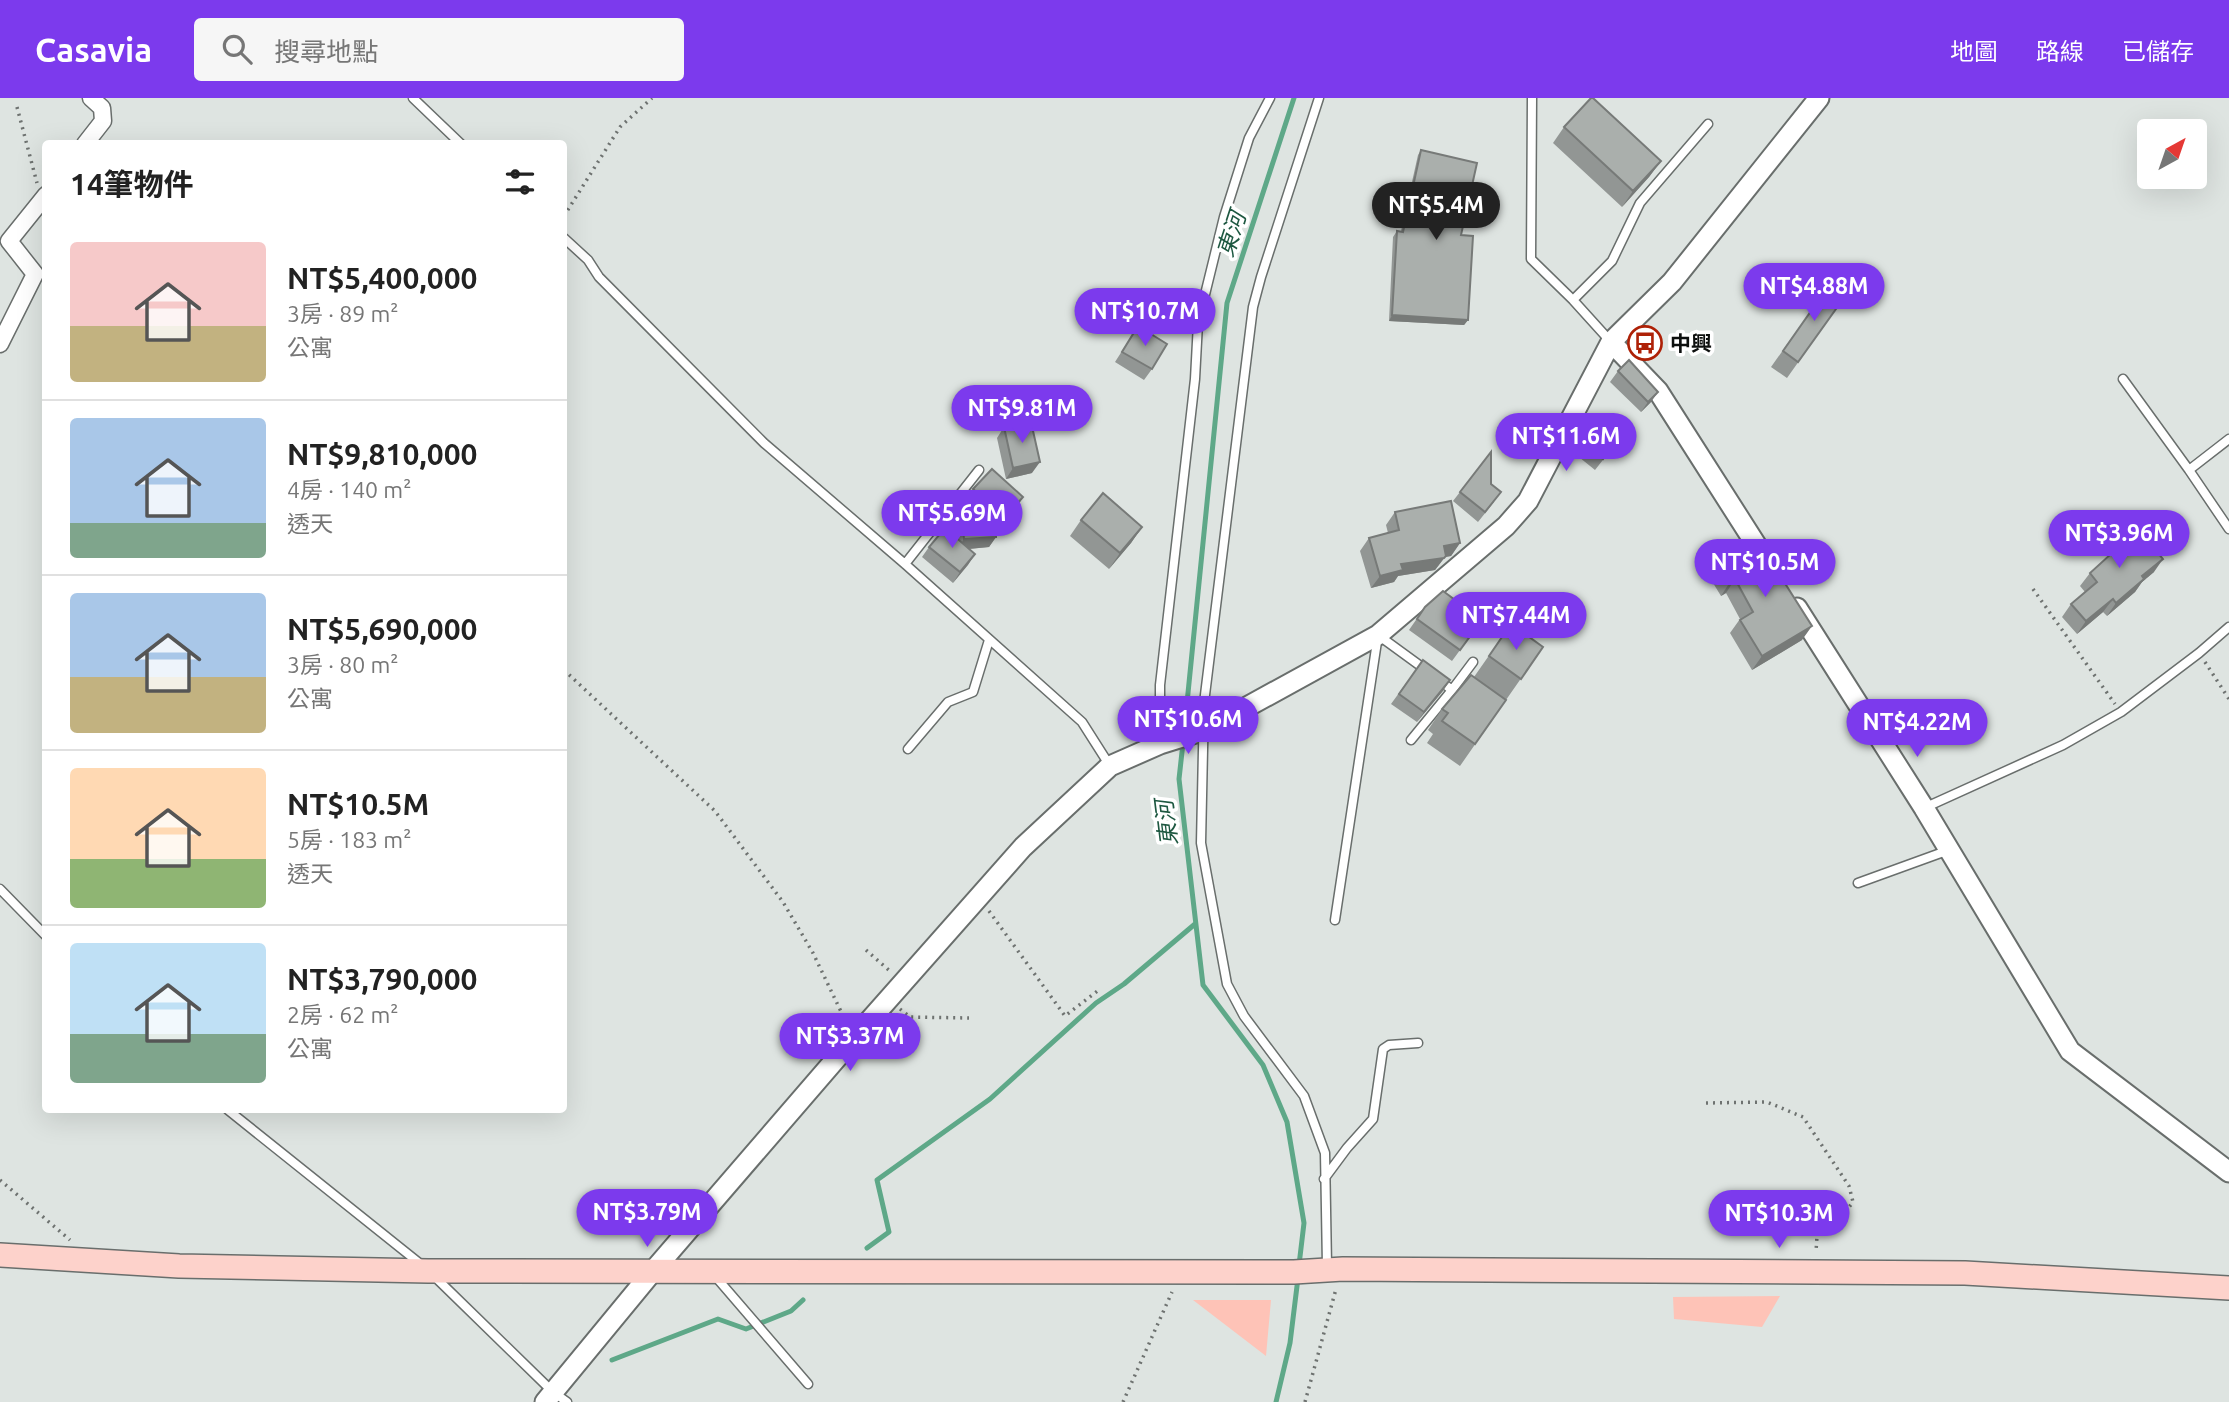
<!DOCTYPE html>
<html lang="zh-TW">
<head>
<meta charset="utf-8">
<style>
	body { margin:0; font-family:Ubuntu,"Noto Sans TC",sans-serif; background:#f6f6f6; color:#222; height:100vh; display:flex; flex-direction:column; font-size:26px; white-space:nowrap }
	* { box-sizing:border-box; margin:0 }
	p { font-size:23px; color:#767676 }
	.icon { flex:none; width:38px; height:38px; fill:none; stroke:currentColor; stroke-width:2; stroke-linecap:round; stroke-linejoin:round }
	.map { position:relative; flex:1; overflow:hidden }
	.panel { position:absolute; left:42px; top:42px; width:525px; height:973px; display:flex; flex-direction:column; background:#fff; border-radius:7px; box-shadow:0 7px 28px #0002 }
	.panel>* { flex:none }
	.needle { width:46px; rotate:40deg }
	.controls { position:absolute; left:2137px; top:21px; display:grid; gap:14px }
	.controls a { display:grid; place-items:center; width:70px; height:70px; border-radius:7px; background:#fff; box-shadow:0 7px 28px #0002; font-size:35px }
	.price { position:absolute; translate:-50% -60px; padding:0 16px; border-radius:24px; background:#7c3aed; color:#fff; font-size:23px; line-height:46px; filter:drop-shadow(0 2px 4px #0008) }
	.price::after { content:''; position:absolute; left:50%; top:42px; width:21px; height:16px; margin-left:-10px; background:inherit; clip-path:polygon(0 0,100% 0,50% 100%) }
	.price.selected { background:#222; color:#fff }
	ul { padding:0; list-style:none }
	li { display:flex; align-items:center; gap:21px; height:175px; padding:0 28px }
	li+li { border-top:2px solid #e0e0e0 }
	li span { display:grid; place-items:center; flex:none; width:196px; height:140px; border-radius:7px; color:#555 }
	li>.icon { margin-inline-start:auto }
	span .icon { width:84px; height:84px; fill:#fffc; stroke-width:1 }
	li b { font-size:30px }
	h2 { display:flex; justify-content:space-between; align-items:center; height:84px; padding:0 28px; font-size:30px }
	header { display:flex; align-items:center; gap:42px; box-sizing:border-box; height:98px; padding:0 35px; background:#7c3aed; color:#fff }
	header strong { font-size:33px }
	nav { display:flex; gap:38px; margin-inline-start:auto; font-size:24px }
	.search { width:490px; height:63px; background:#f6f6f6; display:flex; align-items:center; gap:18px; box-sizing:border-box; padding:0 24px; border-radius:7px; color:#767676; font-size:26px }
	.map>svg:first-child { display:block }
</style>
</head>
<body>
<header>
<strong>Casavia</strong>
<div class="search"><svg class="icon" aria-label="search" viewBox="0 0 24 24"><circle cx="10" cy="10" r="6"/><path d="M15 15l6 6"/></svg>搜尋地點</div>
<nav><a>地圖</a><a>路線</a><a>已儲存</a></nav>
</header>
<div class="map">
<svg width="2229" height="1304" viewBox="0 0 2229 1304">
	<rect width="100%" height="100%" fill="#dee4e1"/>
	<path fill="#fec3b7" d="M1780 1198 1762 1229 1674 1221 1673 1199Z
		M1193 1202H1271L1266 1258Z"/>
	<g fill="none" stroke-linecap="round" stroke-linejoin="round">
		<path stroke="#5ea888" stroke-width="5" d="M1184 635 1227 205 1294 0
			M1183 645 1179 681 1203 887 1263 967 1287 1024 1304 1125 1299 1167
			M867 1150 889 1134 877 1082 990 1001 1096 905 1124 886 1195 826
			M612 1262 718 1221 746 1231 791 1213 803 1202
			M1276 1304 1290 1245 1298 1180"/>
		<g stroke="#696e6c" stroke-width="11">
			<path id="service" d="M413 0 461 46
				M1319 0 1261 179 1253 209 1204 605 1201 745 1227 886 1244 918 1304 998 1325 1055 1327 1168
				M1532 0 1531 161 1573 202 1611 244
				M564 140 588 162 599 179 764 345 905 466 1082 624 1110 668
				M1573 202 1612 163 1640 105 1708 26
				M2123 281 2189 372 2229 431
				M2189 372 2229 341
				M905 466 979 372
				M1452 592 1473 564
				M1411 642 1452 592 1439 582
				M1160 646V587L1195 281 1198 225 1224 119 1249 40 1270 0
				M908 651 948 604 973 594 989 542
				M1924 710 2063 647 2121 614 2199 555 2229 529
				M1858 785 1949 752
				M0 791 46 838
				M1335 822 1378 537 1426 572
				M228 1012 423 1168
				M1324 1081 1347 1050 1373 1021 1383 951 1389 947 1418 945
				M715 1178 808 1286
				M435 1179 553 1294 567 1304"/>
		</g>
		<g stroke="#696e6c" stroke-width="19">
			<path id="minor" d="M85 46 103 23 102 10 91 0
				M0 246 35 176 9 143 46 97"/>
		</g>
		<g stroke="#696e6c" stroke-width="23">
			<path id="tertiary" d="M1611 244 1658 293 1769 467
				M1797 510 1924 710 2070 953 2229 1074
				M545 1304 653 1173 854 940 1023 749 1110 668 1160 646 1205 632 1378 537 1506 428 1528 403 1611 244 1672 184 1819 0"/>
		</g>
		<g stroke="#696e6c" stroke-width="26">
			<path id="secondary" d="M0 1157 179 1168 428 1173 1294 1174 1343 1171 1965 1175 2229 1190"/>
		</g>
		<path stroke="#6e7270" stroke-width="3.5" stroke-dasharray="2 5" stroke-linecap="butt" d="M17 9 37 85
			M564 118 620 29 652 0
			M2033 491 2115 606
			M2205 564 2229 601
			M564 572 715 713 783 804 813 855 846 924
			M989 813 1065 918 1100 891
			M866 852 891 874
			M900 911 910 919 969 920
			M1706 1005 1767 1004 1803 1019 1849 1088 1853 1104 1846 1113 1817 1138 1816 1154
			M0 1082 70 1142
			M1123 1304 1172 1194
			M1305 1304 1336 1191"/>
		<use href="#service" stroke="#fff" stroke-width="8"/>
		<use href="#minor" stroke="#fff" stroke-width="16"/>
		<use href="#tertiary" stroke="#fff" stroke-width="19"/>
		<use href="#secondary" stroke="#fdd2cb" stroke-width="23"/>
	</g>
	<path fill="#929694" d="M1564 29 1661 63 1649 79 1622 109 1553 45Z
		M1421 52 1461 137 1468 222 1464 227 1389 223 1393 139 1397 133H1401L1418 57Z
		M1830 186 1846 197 1787 280 1771 269Z
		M1138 228 1152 271 1144 282 1115 264Z
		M1618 273 1651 304 1641 314 1610 284Z
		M1585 324 1606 358 1595 372 1569 351 1577 335Z
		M1004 329 1032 375 1006 381 997 340Z
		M1491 386 1494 404 1478 424 1453 403 1460 394Z
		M973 391 1023 399 1016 410 996 432V439L989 449 969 451 975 456 953 485 922 459 929 449 956 440 955 431 962 420 984 419 966 402Z
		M1395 414 1460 445 1451 458 1445 459 1435 472 1398 478 1394 484 1371 490 1360 453 1369 440 1388 435 1386 427Z
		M1081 422 1142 429 1131 445 1109 471 1070 438Z
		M2111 433 2154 474 2142 484 2135 494 2107 518 2103 514 2077 536 2062 519 2071 506 2085 494 2080 488 2090 475 2111 456 2102 446Z
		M1719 466 1802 542 1752 572 1730 535 1740 521 1726 495 1721 498 1710 480Z
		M1425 509 1482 522 1452 563 1409 532Z
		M1511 526 1543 549 1460 668 1427 645 1433 636 1428 632 1442 611 1474 579Z
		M1423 562 1450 582 1417 624 1391 606Z"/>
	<path fill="#777a78" d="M1661 63 1649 79 1622 109 1633 93Z
		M1392 217 1468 222 1464 227 1389 223Z
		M1658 294 1651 304 1641 314 1648 304Z
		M1040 364 1032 375 1006 381 1013 370Z
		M1023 399 1016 410 989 439H996L989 449 957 452 964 441 996 430Z
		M1142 429 1131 445 1109 471 1120 455Z
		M1460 445 1451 458 1445 459 1435 472 1398 478 1394 484 1371 490 1380 478 1401 466 1444 448Z
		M975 456 968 467 953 485 960 474Z
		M2163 461 2154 474 2142 484 2135 494 2107 518 2116 505 2142 478Z
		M1735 481 1726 495 1721 498 1730 484Z
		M2113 501 2103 514 2077 536 2086 523Z
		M1812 528 1802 542 1752 572 1762 558Z
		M1450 582 1443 593 1417 624 1424 614Z"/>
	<path fill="#aaafac" stroke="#777a78" stroke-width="2" d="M1591 0H1593L1661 63 1633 93 1564 29Z
		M1421 52 1477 65 1461 137 1473 138 1468 222 1392 217 1397 133 1403 134Z
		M1830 186 1846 197 1798 264 1783 253Z
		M1138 228 1167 246 1152 271 1122 254Z
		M1629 262 1658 294 1648 304 1618 273Z
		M1031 324 1040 364 1013 370 1004 329Z
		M1585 324 1614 347 1603 361 1576 340Z
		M1491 354V386L1501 394 1485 414 1460 394Z
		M992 371 1023 399 996 430V439L964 441 962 420 1002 417 973 391Z
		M1103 395 1142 429 1120 455 1081 422Z
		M1451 403 1460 445 1444 448 1446 458 1444 460 1401 466 1403 472 1380 478 1369 440 1399 432 1395 414Z
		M2129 419 2163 461 2142 478 2144 481 2116 505 2113 501 2086 523 2071 506 2097 484 2090 475 2122 446 2111 433Z
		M945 430 975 456 960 474 929 449Z
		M1758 443 1812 528 1762 558 1740 522 1753 514 1735 481 1730 484 1719 466Z
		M1443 493 1482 522 1460 552 1417 521 1425 509Z
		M1511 526 1543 549 1521 581 1489 558Z
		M1423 562 1450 582 1424 614 1399 596Z
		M1471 577 1506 602 1475 646 1442 623 1448 615 1442 611Z"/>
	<defs>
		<g id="bus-ring" transform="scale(1.75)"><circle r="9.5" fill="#fff" stroke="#ae2107" stroke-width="1.5"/><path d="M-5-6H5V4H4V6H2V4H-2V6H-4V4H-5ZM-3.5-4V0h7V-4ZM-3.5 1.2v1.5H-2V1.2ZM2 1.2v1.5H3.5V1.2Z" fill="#ae2107"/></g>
	</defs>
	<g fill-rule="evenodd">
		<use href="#bus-ring" x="1645" y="245"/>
	</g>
	<g text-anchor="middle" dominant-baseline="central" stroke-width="7" stroke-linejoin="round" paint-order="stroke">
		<g font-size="21" font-weight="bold" fill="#0d0f0e" stroke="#fff" text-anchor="start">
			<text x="1670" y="245">中興</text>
		</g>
		<g font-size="23" font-style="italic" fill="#1e5841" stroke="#fff">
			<text transform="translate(1231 136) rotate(-72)">東河</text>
			<text transform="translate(1166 725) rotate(-97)">東河</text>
		</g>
	</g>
</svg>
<div class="controls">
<a><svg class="needle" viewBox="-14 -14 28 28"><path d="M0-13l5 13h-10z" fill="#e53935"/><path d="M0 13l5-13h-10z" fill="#767676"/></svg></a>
</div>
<b class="price selected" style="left:1436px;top:144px">NT$5.4M</b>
<b class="price" style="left:1814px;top:225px">NT$4.88M</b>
<b class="price" style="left:1145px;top:250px">NT$10.7M</b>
<b class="price" style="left:1022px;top:347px">NT$9.81M</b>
<b class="price" style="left:1566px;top:375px">NT$11.6M</b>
<b class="price" style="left:952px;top:452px">NT$5.69M</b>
<b class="price" style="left:2119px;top:472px">NT$3.96M</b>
<b class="price" style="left:1765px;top:501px">NT$10.5M</b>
<b class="price" style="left:1516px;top:554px">NT$7.44M</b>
<b class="price" style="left:1188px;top:658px">NT$10.6M</b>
<b class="price" style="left:1917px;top:661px">NT$4.22M</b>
<b class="price" style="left:850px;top:975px">NT$3.37M</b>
<b class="price" style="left:647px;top:1151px">NT$3.79M</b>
<b class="price" style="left:1779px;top:1152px">NT$10.3M</b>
<section class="panel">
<h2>14筆物件<svg class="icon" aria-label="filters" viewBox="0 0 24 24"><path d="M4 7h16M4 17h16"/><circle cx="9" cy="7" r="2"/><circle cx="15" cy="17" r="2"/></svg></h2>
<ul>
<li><span style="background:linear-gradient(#f6c9c9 60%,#c2b280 0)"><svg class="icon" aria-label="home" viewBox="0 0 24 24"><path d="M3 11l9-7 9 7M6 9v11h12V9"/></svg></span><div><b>NT$5,400,000</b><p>3房 · 89 m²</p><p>公寓</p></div></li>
<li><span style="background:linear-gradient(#a9c7e8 75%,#7fa58c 0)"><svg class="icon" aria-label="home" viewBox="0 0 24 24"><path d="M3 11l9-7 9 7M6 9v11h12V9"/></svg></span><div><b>NT$9,810,000</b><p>4房 · 140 m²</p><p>透天</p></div></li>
<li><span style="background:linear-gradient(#a9c7e8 60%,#c2b280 0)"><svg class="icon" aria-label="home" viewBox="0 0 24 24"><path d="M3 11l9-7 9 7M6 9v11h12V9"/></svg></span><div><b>NT$5,690,000</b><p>3房 · 80 m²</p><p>公寓</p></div></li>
<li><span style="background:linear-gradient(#ffd9b3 65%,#8fb573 0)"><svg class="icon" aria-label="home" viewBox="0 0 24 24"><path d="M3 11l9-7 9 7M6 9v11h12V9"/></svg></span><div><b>NT$10.5M</b><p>5房 · 183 m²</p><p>透天</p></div></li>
<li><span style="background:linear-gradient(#bfe0f5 65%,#7fa58c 0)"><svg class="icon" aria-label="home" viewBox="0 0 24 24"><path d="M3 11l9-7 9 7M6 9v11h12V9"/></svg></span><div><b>NT$3,790,000</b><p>2房 · 62 m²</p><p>公寓</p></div></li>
</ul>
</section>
</div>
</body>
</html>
